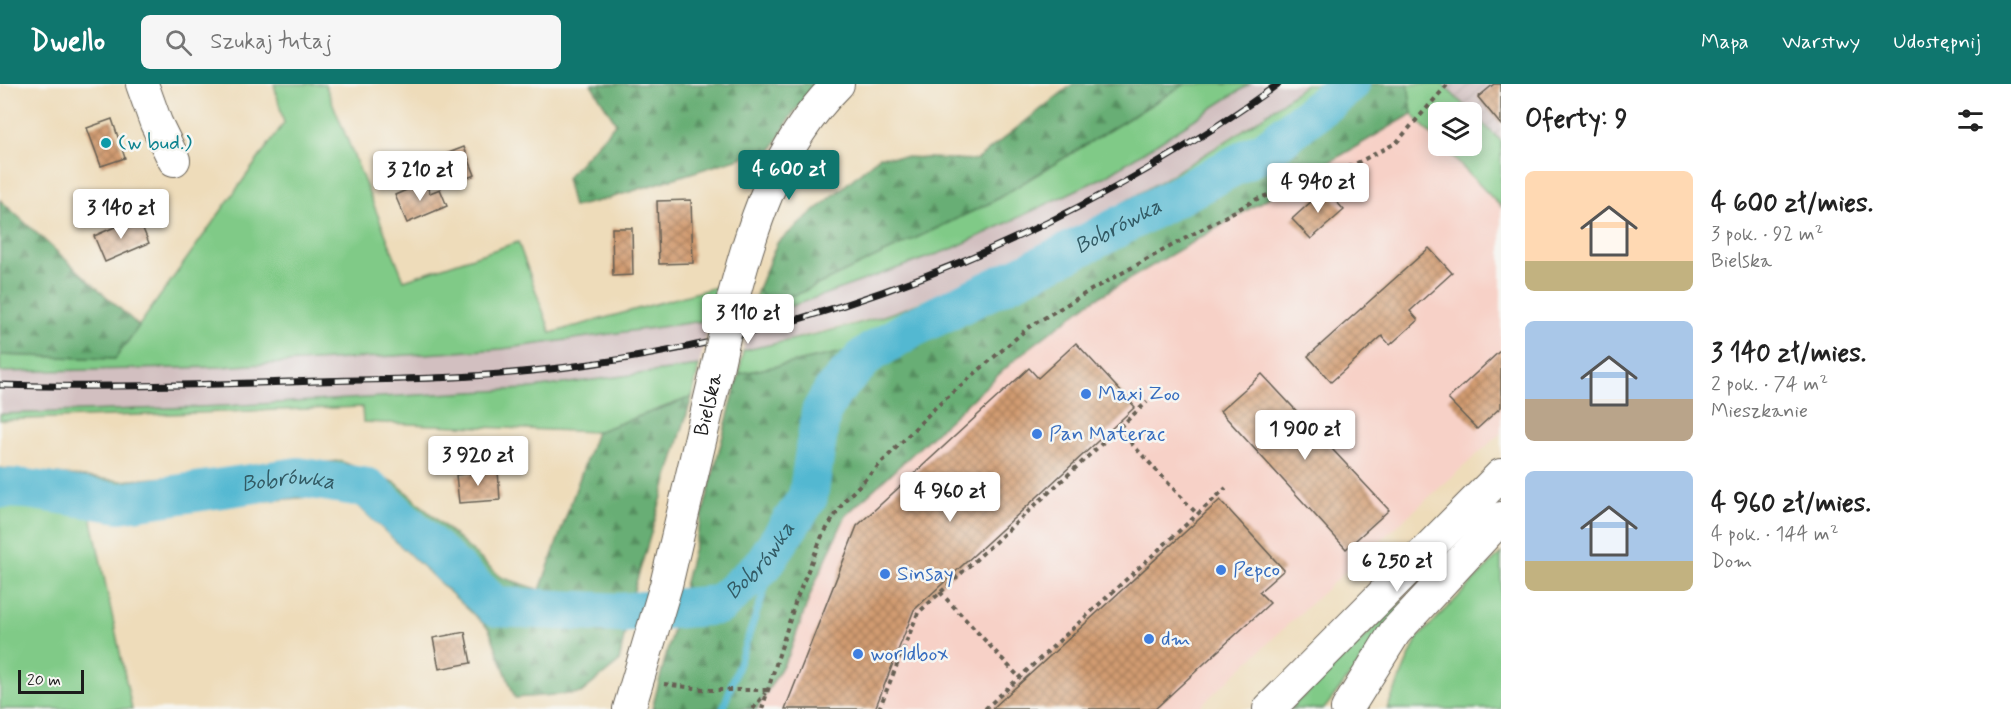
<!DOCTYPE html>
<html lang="pl">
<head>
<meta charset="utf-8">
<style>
	body { margin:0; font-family:Mynerve,sans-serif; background:#f6f6f6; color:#222; height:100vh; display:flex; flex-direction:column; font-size:22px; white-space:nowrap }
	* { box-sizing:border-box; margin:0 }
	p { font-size:20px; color:#767676 }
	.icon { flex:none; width:33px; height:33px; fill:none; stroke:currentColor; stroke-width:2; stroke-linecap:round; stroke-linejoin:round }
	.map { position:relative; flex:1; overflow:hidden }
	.drawer { display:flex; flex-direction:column; background:#fff; width:510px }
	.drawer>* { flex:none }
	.buttons { position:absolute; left:1428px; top:18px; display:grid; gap:12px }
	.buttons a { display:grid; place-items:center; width:54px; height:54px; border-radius:9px; background:#fff; box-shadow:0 3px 15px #0003; font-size:30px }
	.scale { position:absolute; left:18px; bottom:15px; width:66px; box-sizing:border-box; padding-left:6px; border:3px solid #1c1c1c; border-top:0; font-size:16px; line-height:21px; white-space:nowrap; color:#1c1c1c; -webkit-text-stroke:4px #f6f6f2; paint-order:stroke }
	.price { position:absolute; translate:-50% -51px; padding:0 14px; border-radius:6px; background:#fff; color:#222; font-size:20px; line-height:39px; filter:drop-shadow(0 2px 3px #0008) }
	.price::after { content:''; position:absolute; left:50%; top:36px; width:18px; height:14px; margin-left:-9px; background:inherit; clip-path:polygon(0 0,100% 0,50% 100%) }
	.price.selected { background:#0f766e; color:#fff }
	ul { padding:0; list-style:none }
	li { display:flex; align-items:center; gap:18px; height:150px; padding:0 24px }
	li span { display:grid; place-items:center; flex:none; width:168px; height:120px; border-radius:9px; color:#555 }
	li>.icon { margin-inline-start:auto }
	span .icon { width:72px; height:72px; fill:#fffc; stroke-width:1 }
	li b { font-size:26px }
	h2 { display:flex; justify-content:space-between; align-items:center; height:72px; padding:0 24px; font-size:26px }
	header { display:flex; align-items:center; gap:36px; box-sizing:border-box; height:84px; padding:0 30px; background:#0f766e; color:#fff }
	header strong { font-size:28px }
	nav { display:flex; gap:33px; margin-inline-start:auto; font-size:21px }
	.search { width:420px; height:54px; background:#f6f6f6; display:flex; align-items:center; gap:15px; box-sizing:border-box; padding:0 21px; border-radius:9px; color:#767676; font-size:22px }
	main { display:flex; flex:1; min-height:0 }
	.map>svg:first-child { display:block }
</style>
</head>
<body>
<header>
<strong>Dwello</strong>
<div class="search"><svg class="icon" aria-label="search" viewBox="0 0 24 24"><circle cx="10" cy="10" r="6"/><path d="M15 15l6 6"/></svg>Szukaj tutaj</div>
<nav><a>Mapa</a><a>Warstwy</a><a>Udostępnij</a></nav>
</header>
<main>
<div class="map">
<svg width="1501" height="625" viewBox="0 0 1501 625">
	<defs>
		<pattern id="industrial-furrows" width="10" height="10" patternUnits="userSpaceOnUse" patternTransform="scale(1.5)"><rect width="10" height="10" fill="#d2bfc0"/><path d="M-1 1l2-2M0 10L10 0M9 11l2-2" fill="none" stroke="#b4a4a4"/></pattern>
		<pattern id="forest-firs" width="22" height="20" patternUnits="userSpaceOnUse" patternTransform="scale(1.5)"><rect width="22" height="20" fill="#68ae74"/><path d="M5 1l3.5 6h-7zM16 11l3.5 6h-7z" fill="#558d5e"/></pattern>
		<pattern id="building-cross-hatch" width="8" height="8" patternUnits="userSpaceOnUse" patternTransform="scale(1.5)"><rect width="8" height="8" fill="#d19b71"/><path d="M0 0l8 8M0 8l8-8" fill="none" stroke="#a97e5c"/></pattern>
	</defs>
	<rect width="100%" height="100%" fill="#f6f6f2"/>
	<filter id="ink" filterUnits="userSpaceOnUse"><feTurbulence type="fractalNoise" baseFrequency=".0167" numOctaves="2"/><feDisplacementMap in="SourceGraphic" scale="12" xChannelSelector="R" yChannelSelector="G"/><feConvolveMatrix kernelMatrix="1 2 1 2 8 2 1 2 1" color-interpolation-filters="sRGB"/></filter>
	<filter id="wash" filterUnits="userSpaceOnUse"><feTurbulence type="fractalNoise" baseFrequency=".008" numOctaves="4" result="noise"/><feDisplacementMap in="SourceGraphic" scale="24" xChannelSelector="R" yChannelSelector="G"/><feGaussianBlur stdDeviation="1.35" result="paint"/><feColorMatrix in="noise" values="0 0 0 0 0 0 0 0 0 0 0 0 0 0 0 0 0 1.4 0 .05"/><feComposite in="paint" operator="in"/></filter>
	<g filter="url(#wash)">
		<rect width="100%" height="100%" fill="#eedcba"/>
		<path fill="#f7d1c7" d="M1412 30 1438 58V62H1442L1501 123V349L1334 498 1197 625H757L789 571 812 506 846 431 1019 272 1090 218Z"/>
		<path fill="url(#industrial-furrows)" d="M1442 0H1501V57L1472 28Z"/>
		<path fill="#d2bfc0" d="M1250 0H1305L1285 17 1200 73 1097 134 1002 184 888 230 743 267 752 228 792 222 954 164 1106 92Z
			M710 236 699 282 525 305 225 322 0 330V288L220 283 502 265Z"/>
		<path fill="#80ca87" stroke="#4e7352" stroke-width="1.5" d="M274 0H325L404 196 518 158 551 249 723 201 710 236 502 265 220 283 0 288V271L115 275 284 39Z
			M1185 0H1250L1106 92 954 164 792 222 752 228 758 205 765 216 798 210 992 118Z
			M1305 0H1330L1266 51 1074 174 910 254 739 290 743 267C791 255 842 246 889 230 982 198 1069 151 1154 101 1206 70 1259 39 1305 0Z
			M1408 0H1442L1471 28H1438V58L1412 30Z
			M1472 29 1501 57V123L1442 62H1472Z
			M699 282 692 313 596 348 363 338 362 323 0 336V330L225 322 525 305Z
			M0 416 90 427 132 625H0Z
			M1501 469V625H1387L1417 555Z
			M1424 497 1324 625H1290Z"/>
		<path fill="url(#forest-firs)" stroke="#426548" stroke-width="1.5" d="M591 0H817L791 32 769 71 759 68 607 115 573 123 566 94 616 39Z
			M1073 0H1185L992 118 798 210 765 216 758 205 777 159 880 72 976 76Z
			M1330 0H1408L1412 30 1090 218 1019 272 846 431 812 506 789 571 757 625H652L739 290 910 254 1074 174 1266 51Z
			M0 116 139 242 115 275 0 271Z
			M692 313 633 509 619 578 581 609 515 614 489 545 354 418 319 412 119 431 0 416V384L122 397 340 377 396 399 501 493 540 506 596 348Z"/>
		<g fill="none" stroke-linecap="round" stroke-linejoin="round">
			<path stroke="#52b8d1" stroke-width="7" d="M723 625 766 502 768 490 763 481"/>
			<path stroke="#52b8d1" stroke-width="40" id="s1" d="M0 404 27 405 120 419 298 393 368 404 496 523 620 529 719 521 763 481 808 413 821 328 833 307 867 271 910 245 1088 159 1268 64 1350 0"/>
		</g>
		<g id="blocks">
			<path fill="url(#building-cross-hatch)" d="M1494 0H1501V41L1478 13Z
				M112 35 125 74 101 82 87 44Z
				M464 63 475 91 456 98 446 70Z
				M425 98 430 109 440 105 447 122 407 139 395 111Z
				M1325 105 1344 126 1311 155 1292 135Z
				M691 116 693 179 659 180 657 117Z
				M138 133 149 159 105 178 94 152Z
				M612 144H632L633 191 613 192Z
				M1429 164 1452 189 1410 227 1418 236 1390 261 1382 252 1331 298 1308 272Z
				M1076 259 1135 323 914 526 875 625H785L857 442 1029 284 1038 294Z
				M1501 266V323L1477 345 1448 315Z
				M1262 290 1389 426 1346 465 1220 327Z
				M498 387 500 416 459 419 456 391Z
				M1220 416 1284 486 1259 508 1270 519 1155 625H992Z
				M465 548 471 579 439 585 433 554Z"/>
		</g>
	</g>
	<g filter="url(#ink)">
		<use href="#blocks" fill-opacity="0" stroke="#665f53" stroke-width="1.5"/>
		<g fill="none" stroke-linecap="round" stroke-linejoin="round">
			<g stroke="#665f53" stroke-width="34">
				<g id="minor">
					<path d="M142 0 156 39 174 76"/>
					<path d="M730 226C752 143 775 63 838 0"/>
					<path id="s2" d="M629 625 666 501 717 285"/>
					<path d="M1269 625 1501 391"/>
					<path d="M1347 625 1395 548 1501 434"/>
				</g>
			</g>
			<path stroke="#665f53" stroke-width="4" stroke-dasharray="4.5 4.5" stroke-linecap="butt" d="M1118 345 1197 430
				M940 508 1019 593
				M664 600 710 606H767
				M753 625 765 609
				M762 625 796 516 822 452 845 416 936 323 1029 243 1091 206 1257 115 1353 81 1396 59 1448 0
				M879 625 918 529 1147 318
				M985 625 1226 404"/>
			<use href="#minor" stroke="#fff" stroke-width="32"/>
			<g stroke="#1c1c1c" stroke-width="7">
				<path id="rail" d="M0 301C97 304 193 301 290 298 370 295 452 296 532 287 800 260 1060 158 1278 0"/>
			</g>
			<use href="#rail" stroke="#f6f6f2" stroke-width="4.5" stroke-dasharray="14" stroke-linecap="butt"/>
			<g stroke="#665f53" stroke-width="34" stroke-linecap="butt">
				<path id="minor-bridge" d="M717 285 730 226"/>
			</g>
			<use href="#minor-bridge" stroke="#fff" stroke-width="32"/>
		</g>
	</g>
	<circle fill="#0f9aa8" stroke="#f6f6f2" stroke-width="2" cx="106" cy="59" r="6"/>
	<g fill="#3f7fe0" stroke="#f6f6f2" stroke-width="2">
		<circle cx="1086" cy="310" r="6"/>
		<circle cx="1037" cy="350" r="6"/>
		<circle cx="1221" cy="486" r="6"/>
		<circle cx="885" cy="490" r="6"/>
		<circle cx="1149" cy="555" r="6"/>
		<circle cx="858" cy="570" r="6"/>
	</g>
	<g text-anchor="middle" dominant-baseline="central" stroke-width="5" stroke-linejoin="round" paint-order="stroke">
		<g font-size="21" fill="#0d838f" stroke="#f6f6f2" text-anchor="start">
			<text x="118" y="59">(w bud.)</text>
		</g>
		<g font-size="21" fill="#366cbe" stroke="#f6f6f2" text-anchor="start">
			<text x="1098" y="310">Maxi Zoo</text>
			<text x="1049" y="350">Pan Materac</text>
			<text x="1233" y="486">Pepco</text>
			<text x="897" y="490">Sinsay</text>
			<text x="1161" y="555">dm</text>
			<text x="870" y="570">worldbox</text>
		</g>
		<g font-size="21" fill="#1c1c1c" stroke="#f6f6f2">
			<text stroke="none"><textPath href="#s2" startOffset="315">Bielska</textPath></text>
		</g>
		<g font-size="22" font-style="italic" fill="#325a64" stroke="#f6f6f2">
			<text stroke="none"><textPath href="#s1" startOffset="1353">Bobrówka</textPath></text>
			<text stroke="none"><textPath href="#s1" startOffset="291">Bobrówka</textPath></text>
			<text stroke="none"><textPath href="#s1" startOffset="831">Bobrówka</textPath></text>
		</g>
	</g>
</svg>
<div class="buttons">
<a><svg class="icon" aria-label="layers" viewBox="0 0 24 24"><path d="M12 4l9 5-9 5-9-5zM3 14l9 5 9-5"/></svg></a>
</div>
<div class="scale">20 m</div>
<b class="price selected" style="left:789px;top:117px">4 600 zł</b>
<b class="price" style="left:420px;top:118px">3 210 zł</b>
<b class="price" style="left:1318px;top:130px">4 940 zł</b>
<b class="price" style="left:121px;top:156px">3 140 zł</b>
<b class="price" style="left:748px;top:261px">3 110 zł</b>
<b class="price" style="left:1305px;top:377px">1 900 zł</b>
<b class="price" style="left:478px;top:403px">3 920 zł</b>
<b class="price" style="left:950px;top:439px">4 960 zł</b>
<b class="price" style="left:1397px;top:509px">6 250 zł</b>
</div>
<section class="drawer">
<h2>Oferty: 9<svg class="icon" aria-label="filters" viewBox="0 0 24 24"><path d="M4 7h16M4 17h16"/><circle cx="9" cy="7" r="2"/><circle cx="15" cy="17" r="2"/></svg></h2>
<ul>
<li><span style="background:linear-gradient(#ffd9b3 75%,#c2b280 0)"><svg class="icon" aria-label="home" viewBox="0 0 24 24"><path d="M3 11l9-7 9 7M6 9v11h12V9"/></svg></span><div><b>4 600 zł/mies.</b><p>3 pok. · 92 m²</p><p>Bielska</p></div></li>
<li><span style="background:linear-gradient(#a9c7e8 65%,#b9a48a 0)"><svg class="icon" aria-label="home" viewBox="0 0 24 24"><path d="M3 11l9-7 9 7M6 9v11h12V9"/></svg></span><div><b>3 140 zł/mies.</b><p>2 pok. · 74 m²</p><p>Mieszkanie</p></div></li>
<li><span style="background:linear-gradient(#a9c7e8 75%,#c2b280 0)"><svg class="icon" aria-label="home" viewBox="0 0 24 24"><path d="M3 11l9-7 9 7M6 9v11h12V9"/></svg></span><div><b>4 960 zł/mies.</b><p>4 pok. · 144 m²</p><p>Dom</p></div></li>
</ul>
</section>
</main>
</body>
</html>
